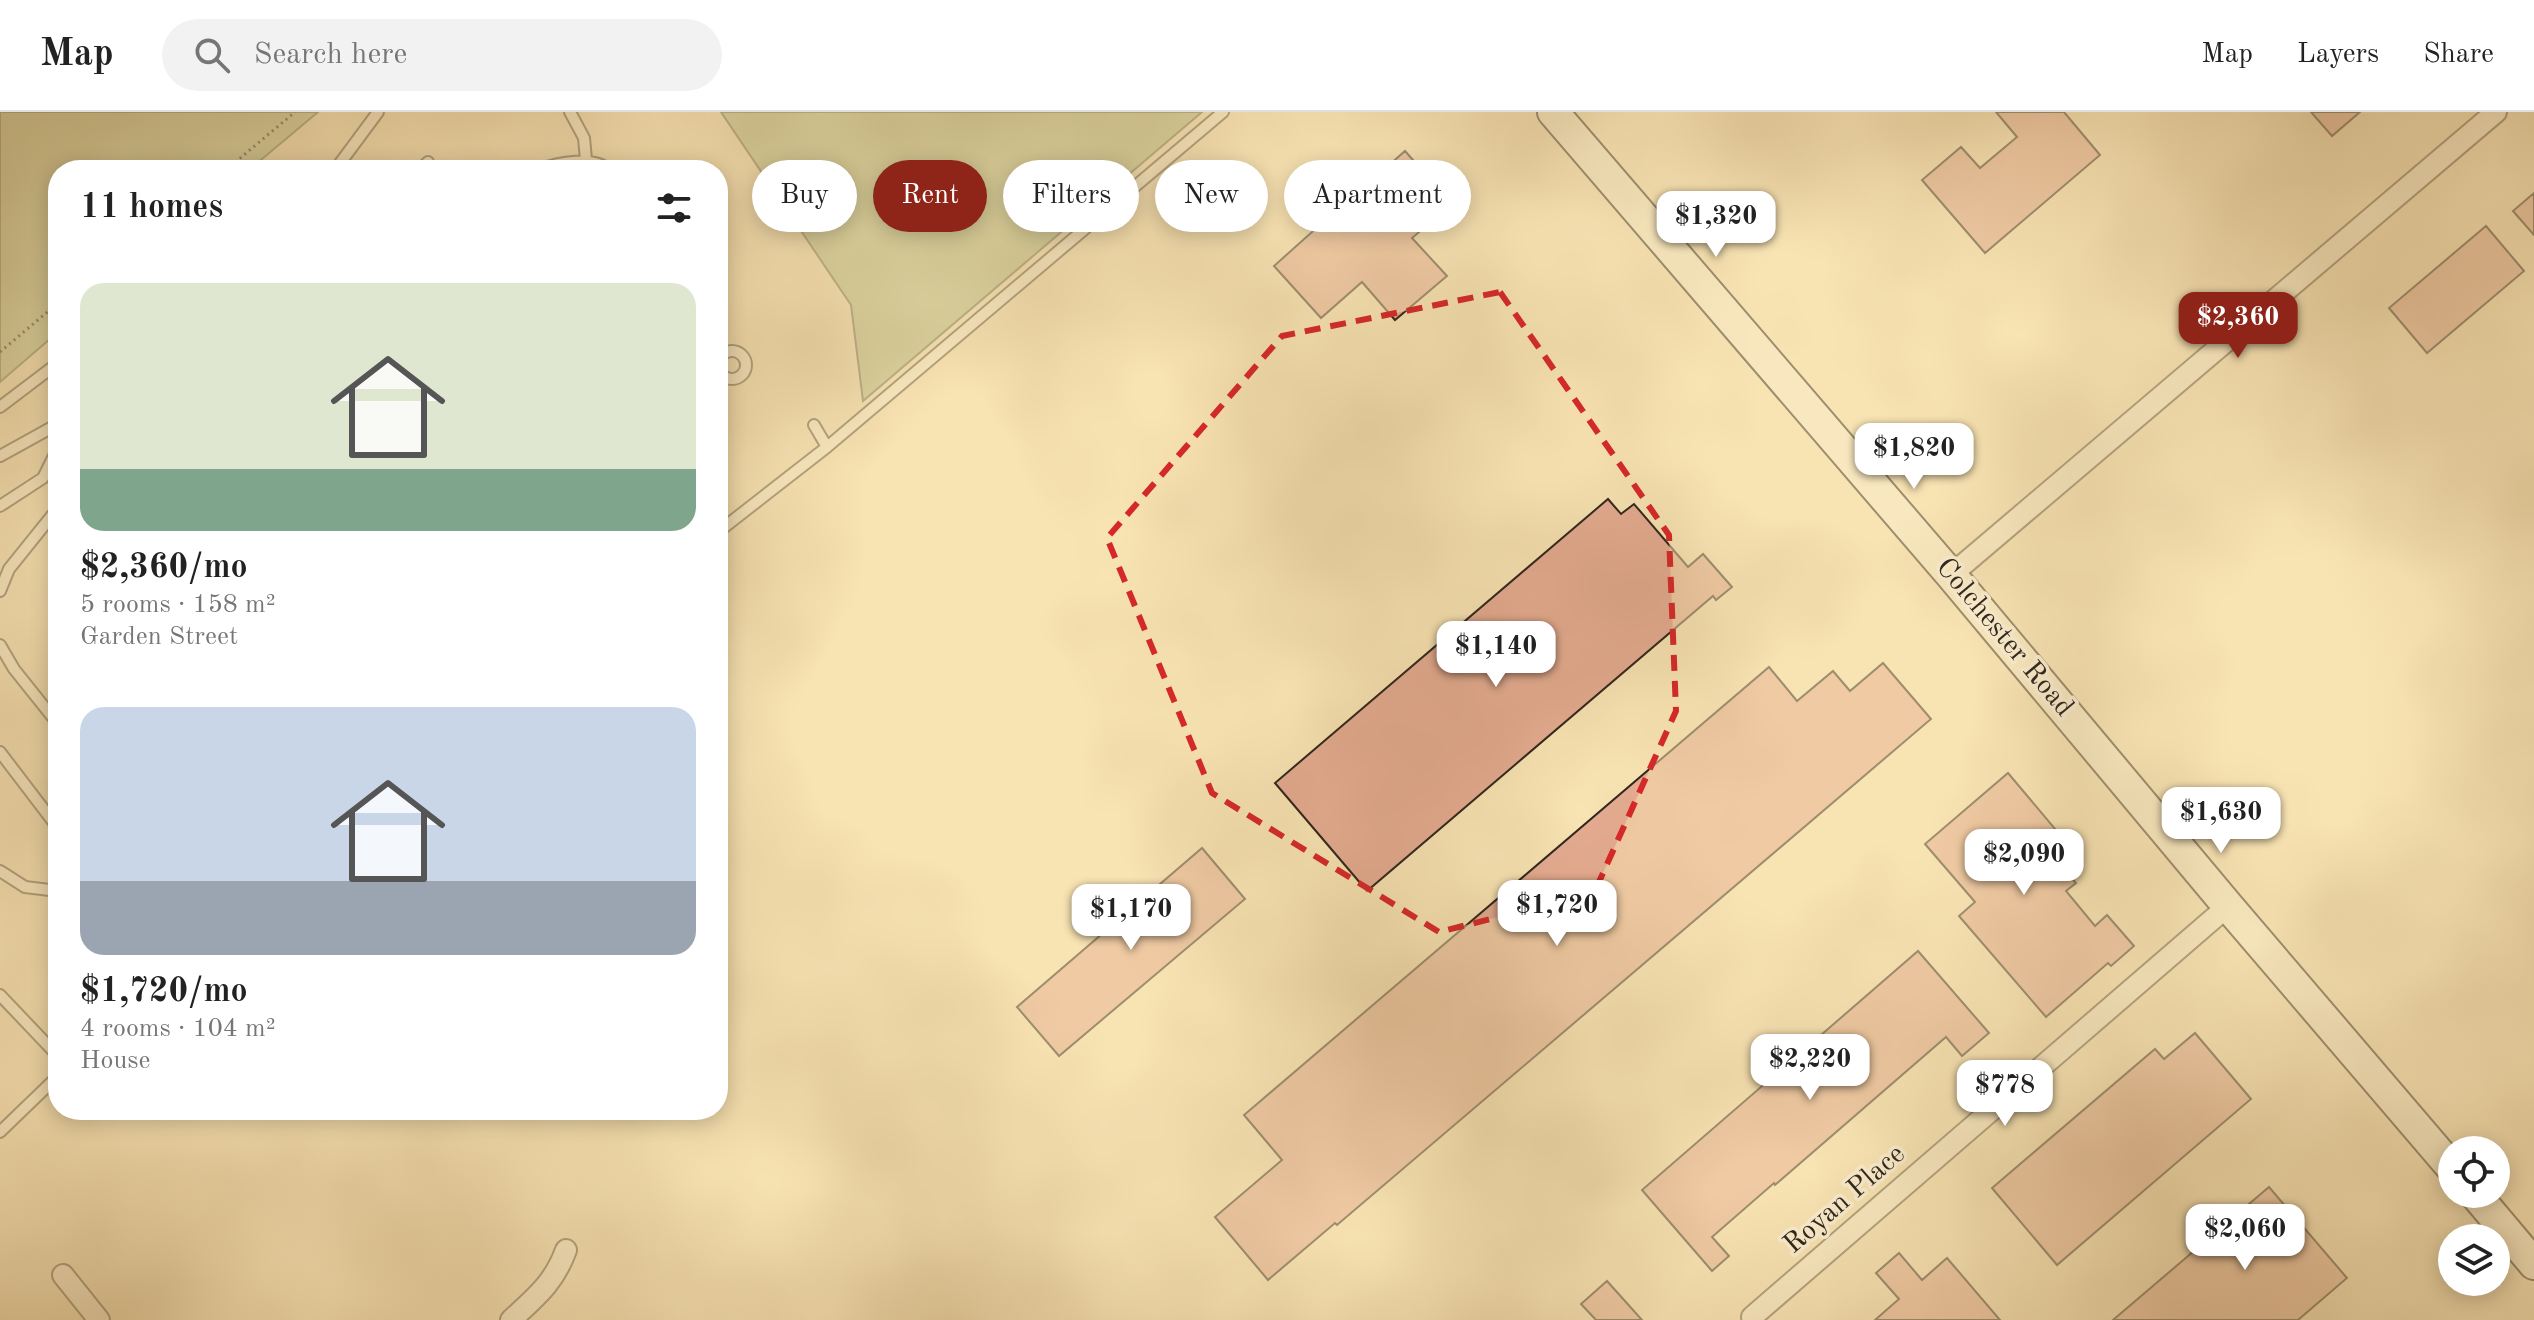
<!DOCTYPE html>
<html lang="en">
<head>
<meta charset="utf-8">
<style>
	body { margin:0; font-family:"Old Standard TT",serif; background:#f2f2f2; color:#222; height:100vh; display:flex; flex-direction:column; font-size:30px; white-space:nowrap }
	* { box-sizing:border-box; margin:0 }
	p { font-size:26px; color:#767676 }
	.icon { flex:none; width:44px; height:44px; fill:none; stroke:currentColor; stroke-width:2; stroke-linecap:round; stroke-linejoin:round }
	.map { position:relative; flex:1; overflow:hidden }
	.side { position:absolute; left:48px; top:48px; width:680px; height:960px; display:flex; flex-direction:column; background:#fff; border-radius:32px; box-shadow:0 4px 20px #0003 }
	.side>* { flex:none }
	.guide { position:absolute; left:752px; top:48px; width:760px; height:72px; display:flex; gap:16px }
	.fabs { position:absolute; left:2438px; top:1024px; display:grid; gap:16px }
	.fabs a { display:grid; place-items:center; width:72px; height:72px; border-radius:50%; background:#fff; box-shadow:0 4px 20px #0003; font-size:40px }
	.price { position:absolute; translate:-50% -68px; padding:0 18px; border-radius:16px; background:#fff; color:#222; font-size:26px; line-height:52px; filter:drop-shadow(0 2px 4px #0008) }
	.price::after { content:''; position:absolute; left:50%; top:48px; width:24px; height:18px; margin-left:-12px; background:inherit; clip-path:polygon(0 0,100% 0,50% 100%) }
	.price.active { background:#8f2418; color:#fff }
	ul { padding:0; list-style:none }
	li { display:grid; align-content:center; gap:16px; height:424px; padding:0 32px }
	li span { display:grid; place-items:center; height:248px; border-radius:24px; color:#555 }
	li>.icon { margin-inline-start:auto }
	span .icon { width:144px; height:144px; fill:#fffc; stroke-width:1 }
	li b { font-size:34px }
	h2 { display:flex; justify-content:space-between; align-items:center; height:96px; padding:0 32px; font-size:34px }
	.pill { padding:0 28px; border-radius:36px; background:#fff; box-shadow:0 4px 20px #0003; font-size:28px; line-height:72px }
	.pill.active { background:#8f2418; color:#fff }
	header { display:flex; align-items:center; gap:48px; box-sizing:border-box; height:112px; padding:0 40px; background:#fff; border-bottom:2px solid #e0e0e0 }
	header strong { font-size:38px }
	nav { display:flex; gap:44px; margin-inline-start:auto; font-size:28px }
	.search { width:560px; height:72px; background:#f2f2f2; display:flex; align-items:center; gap:20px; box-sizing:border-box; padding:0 28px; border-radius:44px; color:#767676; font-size:30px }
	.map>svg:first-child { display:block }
</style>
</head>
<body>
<header>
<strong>Map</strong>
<div class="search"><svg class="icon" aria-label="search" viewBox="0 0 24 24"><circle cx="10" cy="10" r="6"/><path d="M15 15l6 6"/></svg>Search here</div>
<nav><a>Map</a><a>Layers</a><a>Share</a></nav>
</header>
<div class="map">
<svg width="2534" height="1208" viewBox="0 0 2534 1208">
	<rect width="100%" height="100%" fill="#f8e3b3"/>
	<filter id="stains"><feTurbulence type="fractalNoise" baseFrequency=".0025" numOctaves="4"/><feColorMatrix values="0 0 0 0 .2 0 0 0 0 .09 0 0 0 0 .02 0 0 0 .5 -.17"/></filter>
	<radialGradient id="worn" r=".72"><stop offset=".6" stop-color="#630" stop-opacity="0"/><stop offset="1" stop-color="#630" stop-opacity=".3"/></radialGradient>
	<path fill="#bdc48d" stroke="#767655" stroke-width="2" d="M0 0H318L249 58H58V220L0 270Z
		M721 0H1202L863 289 851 193Z"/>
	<path fill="#e4ab90" stroke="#30271d" stroke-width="2" d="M1996 0H2064L2100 43 1985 141 1922 68 1961 35 1980 56 2017 25Z
		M2311 0H2360L2332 24Z
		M1405 39 1452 92 1412 126 1447 164 1395 208 1362 170 1321 206 1274 154 1321 112 1303 91 1344 56 1362 77Z
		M2534 81V123L2513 99Z
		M2486 114 2524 159 2427 241 2389 196Z
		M1608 387 1621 402 1634 392 1688 455 1703 442 1732 475 1716 488 1713 484 1367 779 1275 671Z
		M1883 551 1931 607 1337 1113 1335 1111 1268 1168 1215 1105 1282 1048 1244 1003 1769 555 1797 589 1833 559 1850 579Z
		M2008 661 2056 718 2041 730 2076 771 2066 779 2095 814 2107 803 2134 834 2111 854 2108 851 2046 905 1959 804 1975 790 1925 732Z
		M1202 736 1245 787 1059 944 1017 895Z
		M1918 839 1989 921 1962 944 1946 925 1775 1073 1774 1071 1712 1125 1729 1144 1712 1159 1642 1078Z
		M2195 921 2251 987 2057 1153 1992 1076 2155 937 2164 947Z
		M2269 1075 2347 1166 2298 1208H2113Z
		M1899 1141 1922 1168 1947 1146 2000 1208H1875L1899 1187 1876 1161Z
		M1607 1169 1642 1208H1596L1581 1192Z"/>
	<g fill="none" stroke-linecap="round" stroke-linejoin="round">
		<g stroke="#625642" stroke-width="14">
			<path id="service" d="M570 0 584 26 587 58
				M335 58 378 0
				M420 58 428 50
				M539 58C558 50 594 44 609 58
				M718 253a14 14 0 1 1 28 0a14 14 0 1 1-28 0Z
				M0 295 58 251
				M814 313 827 335
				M0 344 58 312
				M0 394 43 366 58 336
				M718 420 827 335 1223 0
				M0 479 9 457 58 396
				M0 533 14 557 58 612
				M0 640 58 716
				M0 759 25 775 58 779
				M0 883 58 944
				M0 1020 58 964"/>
		</g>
		<g stroke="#625642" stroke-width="24">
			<path id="minor" d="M1951 463 2496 0
				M63 1163 99 1208
				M1752 1205 2228 794
				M511 1208C536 1185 554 1171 566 1138"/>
		</g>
		<g stroke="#30271d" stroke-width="34">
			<path id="secondary" d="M1553 0 1951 463 2228 794 2452 1056
				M2475 1082 2534 1152"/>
		</g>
		<path stroke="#30271d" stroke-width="3" stroke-dasharray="2 4" stroke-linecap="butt" d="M226 58 295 0
			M0 240 58 191"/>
		<use href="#service" stroke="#faedce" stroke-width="10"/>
		<use href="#minor" stroke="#faedce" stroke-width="20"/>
		<use href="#secondary" stroke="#faedce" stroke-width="30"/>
	</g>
	<path d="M0 0H2534V1208H0ZM1500 180 1669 423 1676 599 1594 781 1439 820 1212 681 1107 426 1282 224Z" fill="#f8e3b3" fill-opacity=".55" fill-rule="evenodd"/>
	<path fill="none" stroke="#d62828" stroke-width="6" stroke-dasharray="16 10" stroke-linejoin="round" d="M1500 180 1669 423 1676 599 1594 781 1439 820 1212 681 1107 426 1282 224Z"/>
	<g text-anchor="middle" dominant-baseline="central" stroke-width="7" stroke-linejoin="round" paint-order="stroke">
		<g font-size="28" fill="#30271d" stroke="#faedce">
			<text transform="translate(2004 526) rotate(50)">Colchester Road</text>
			<text transform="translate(1845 1088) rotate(-41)">Royan Place</text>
		</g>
	</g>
	<rect width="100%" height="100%" filter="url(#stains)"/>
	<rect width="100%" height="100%" fill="url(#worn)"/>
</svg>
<div class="fabs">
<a><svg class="icon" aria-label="locate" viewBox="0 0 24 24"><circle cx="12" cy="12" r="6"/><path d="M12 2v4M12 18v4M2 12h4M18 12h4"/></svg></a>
<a><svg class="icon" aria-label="layers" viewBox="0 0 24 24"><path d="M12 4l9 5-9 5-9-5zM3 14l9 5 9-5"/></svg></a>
</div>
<b class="price" style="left:1716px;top:147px">$1,320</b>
<b class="price active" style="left:2238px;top:248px">$2,360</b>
<b class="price" style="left:1914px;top:379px">$1,820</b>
<b class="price" style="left:1496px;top:577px">$1,140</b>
<b class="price" style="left:2221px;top:743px">$1,630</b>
<b class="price" style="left:2024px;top:785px">$2,090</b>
<b class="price" style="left:1557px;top:836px">$1,720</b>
<b class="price" style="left:1131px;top:840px">$1,170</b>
<b class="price" style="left:1810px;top:990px">$2,220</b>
<b class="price" style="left:2005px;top:1016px">$778</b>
<b class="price" style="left:2245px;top:1160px">$2,060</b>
<div class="guide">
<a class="pill">Buy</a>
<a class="pill active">Rent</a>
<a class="pill">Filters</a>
<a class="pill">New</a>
<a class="pill">Apartment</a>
</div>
<section class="side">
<h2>11 homes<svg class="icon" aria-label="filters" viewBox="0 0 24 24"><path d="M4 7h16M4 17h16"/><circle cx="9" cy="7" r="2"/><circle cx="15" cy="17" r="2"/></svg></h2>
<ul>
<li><span style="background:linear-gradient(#dfe7d0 75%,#7fa58c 0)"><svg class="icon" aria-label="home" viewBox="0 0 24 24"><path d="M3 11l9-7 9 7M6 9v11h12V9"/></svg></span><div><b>$2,360/mo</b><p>5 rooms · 158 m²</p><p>Garden Street</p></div></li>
<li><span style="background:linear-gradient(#c9d6e8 70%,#9aa5b1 0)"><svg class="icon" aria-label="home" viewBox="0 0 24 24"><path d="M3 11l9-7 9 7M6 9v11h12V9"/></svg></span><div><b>$1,720/mo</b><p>4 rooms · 104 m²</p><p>House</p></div></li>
</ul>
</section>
</div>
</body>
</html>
